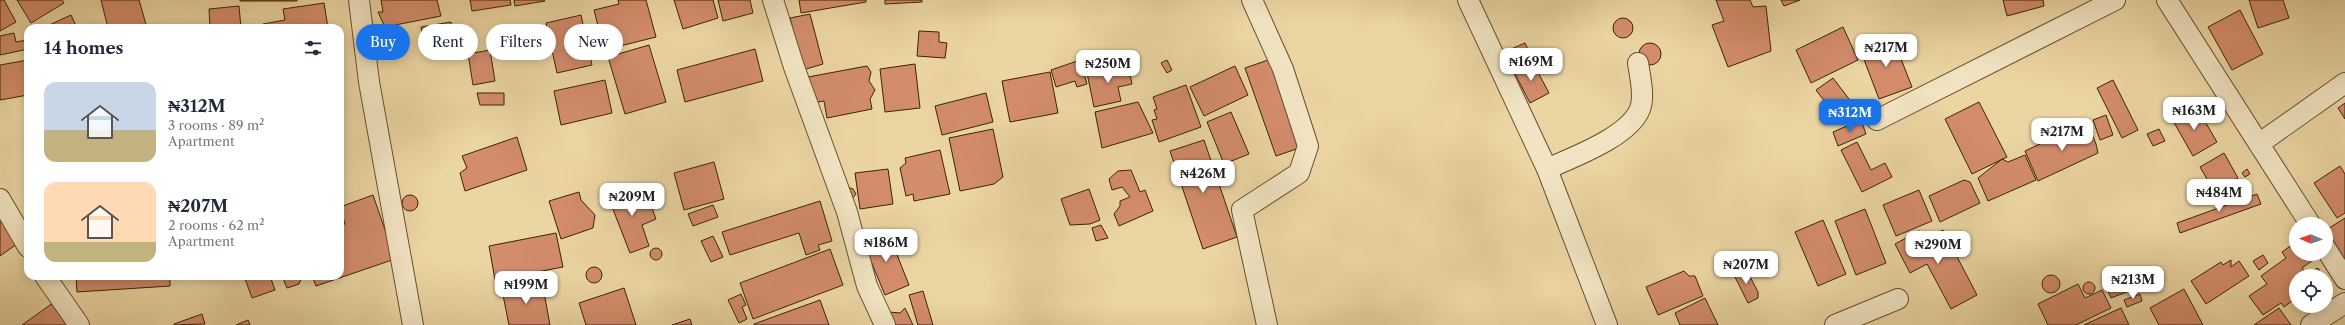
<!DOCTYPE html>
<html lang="en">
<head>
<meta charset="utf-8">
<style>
	body { margin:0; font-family:"Libre Caslon Text",serif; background:#f2f2f3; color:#1f2937; height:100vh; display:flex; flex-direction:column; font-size:15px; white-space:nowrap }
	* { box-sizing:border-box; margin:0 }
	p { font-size:13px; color:#747a83 }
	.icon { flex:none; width:22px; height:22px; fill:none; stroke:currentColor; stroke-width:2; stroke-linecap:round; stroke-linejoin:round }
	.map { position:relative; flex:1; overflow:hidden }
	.drawer { position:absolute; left:24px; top:24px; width:320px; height:256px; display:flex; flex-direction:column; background:#fff; border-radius:12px; box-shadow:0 2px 10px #0003 }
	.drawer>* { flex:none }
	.banner { position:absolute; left:356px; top:24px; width:380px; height:36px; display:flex; gap:8px }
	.needle { width:26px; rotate:272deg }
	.fabs { position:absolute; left:2289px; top:217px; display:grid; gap:8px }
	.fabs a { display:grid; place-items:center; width:44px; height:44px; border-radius:50%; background:#fff; box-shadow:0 2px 10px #0003; font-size:20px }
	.price { position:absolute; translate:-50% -34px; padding:0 9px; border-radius:8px; background:#fff; color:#222; font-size:13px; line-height:26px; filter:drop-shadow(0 1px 2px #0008) }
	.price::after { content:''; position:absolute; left:50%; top:24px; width:12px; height:9px; margin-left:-6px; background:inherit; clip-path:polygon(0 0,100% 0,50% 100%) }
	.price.current { background:#1a73e8; color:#fff }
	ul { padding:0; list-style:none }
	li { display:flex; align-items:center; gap:12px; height:100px; padding:0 20px }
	li span { display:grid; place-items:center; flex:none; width:112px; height:80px; border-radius:12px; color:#555 }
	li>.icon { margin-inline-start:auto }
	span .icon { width:48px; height:48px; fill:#fffc; stroke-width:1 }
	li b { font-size:17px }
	h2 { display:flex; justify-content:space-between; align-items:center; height:48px; padding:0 20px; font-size:17px }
	.tag { padding:0 14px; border-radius:18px; background:#fff; box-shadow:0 2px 10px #0003; font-size:14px; line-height:36px }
	.tag.current { background:#1a73e8; color:#fff }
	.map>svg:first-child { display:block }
</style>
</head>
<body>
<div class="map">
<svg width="2345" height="325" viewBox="0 0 2345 325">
	<rect width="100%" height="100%" fill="#ebd5a3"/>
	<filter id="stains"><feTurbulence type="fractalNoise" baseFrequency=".005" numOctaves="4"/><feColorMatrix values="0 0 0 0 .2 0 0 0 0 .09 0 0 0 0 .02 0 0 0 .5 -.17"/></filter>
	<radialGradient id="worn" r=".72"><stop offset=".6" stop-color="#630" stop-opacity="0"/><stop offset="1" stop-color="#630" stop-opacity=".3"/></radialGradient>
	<path fill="#d38c6c" stroke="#3a2408" d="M0 0H4L16 22 0 31Z
		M17 0H62L64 3 31 23Z
		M101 0H139L147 28H108Z
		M240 0H297V1H240Z
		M381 0H437L441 16 385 27 378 12H383Z
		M470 0H510L511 5 472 11Z
		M514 0H544L545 1 515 6Z
		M618 0H646L656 37 604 50 594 10 619 4Z
		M674 0H713L718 18 683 29Z
		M718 0H750L753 13 723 21Z
		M799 0H866V2L801 13Z
		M885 0H922V2L885 4Z
		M1716 0H1750L1753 7 1766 6 1771 51 1728 67 1712 25 1724 21Z
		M1781 0H1800L1784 6Z
		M2003 0H2043L2044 6 2007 16Z
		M2249 0H2283L2289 18 2258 28Z
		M324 3 328 28H264L263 24 285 20 283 9Z
		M239 6 241 28H210L209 9Z
		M2240 10 2263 54 2232 70 2208 27Z
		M810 14 823 64 803 70 790 18Z
		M71 15 77 28H43Z
		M581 15 592 65 557 73 546 23Z
		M1613 28a10 10 0 1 1 20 0a10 10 0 1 1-20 0Z
		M451 22 456 50 426 55 421 27Z
		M199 25 200 28H180Z
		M1843 27 1858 60 1811 83 1796 50Z
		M919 31 939 32V42L947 43 945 58 917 56Z
		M14 33 16 42 27 40 28 49 0 55V36Z
		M1892 36 1912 87 1879 99 1860 49Z
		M1525 43 1532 58 1509 68 1502 53Z
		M1639 54a11 11 0 1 1 22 0a11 11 0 1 1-22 0Z
		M649 45 666 102 625 114 608 57Z
		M755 49 763 81 685 102 677 70Z
		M490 50 495 81 473 85 468 54Z
		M1274 58 1305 146 1276 156 1245 68Z
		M28 60V95L0 100V65Z
		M1080 60 1087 84 1077 87 1075 81 1056 87 1051 70Z
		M1167 60 1172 70 1167 73 1161 63Z
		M1532 61 1549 93 1530 103 1513 70Z
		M915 64 920 108 885 112 880 69Z
		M1128 64 1132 84 1118 87 1121 101 1094 107 1087 73Z
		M867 66 871 72 869 81 875 90 870 99 872 109 827 118 824 101 812 103 808 77Z
		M1235 66 1248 95 1204 116 1190 87Z
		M1050 72 1058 113 1010 122 1002 81Z
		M1833 78 1849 99 1832 111 1816 90Z
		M605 80 612 113 561 125 554 91Z
		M2113 80 2138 130 2122 138 2097 88Z
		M1186 85 1201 127 1159 142 1152 120 1157 119 1154 110 1157 109 1153 97Z
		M477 93H504V105H480Z
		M986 93 993 122 942 135 935 106Z
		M1138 102 1153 133 1102 148 1095 112Z
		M1979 102 2007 157 1972 174 1945 119Z
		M2345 103V119L2338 108Z
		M2196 106 2217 142 2193 156 2172 119Z
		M1231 112 1249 154 1224 164 1207 122Z
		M2106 115 2113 135 2100 140 2093 120Z
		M1861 120 1866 134 1838 146 1833 132Z
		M2087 122 2096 144 2098 153 2038 181 2025 151Z
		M993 129 1003 177 994 184 960 191 949 138Z
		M2159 129 2165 141 2153 146 2147 134Z
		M517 137 527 170 465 191 460 173 467 168 462 156Z
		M1204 140 1237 237 1203 249 1170 151Z
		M1857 142 1871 170 1885 163 1892 177 1862 192 1841 150Z
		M940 150 950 194 914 201 913 194 906 196 900 168 906 163 905 158Z
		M2224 153 2238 178 2214 191 2200 167Z
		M2025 155 2036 180 1988 201 1978 178 2002 159 2008 162Z
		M714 162 724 199 684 210 674 173Z
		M2340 166 2345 174V213L2337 218 2314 183Z
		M888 169 893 204 860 209 855 173Z
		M2247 169 2250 174 2245 177 2242 173Z
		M1131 170 1140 192 1145 190 1153 211 1119 226 1114 214 1120 206V201L1130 197 1122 187 1112 190 1109 179 1118 171Z
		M1964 180 1970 182 1980 203 1940 222 1929 196Z
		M631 185 638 202 648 198 656 219 642 225 649 246 630 253 607 194Z
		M850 188 853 189 856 194 851 200 846 189Z
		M1089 189 1100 220 1090 224 1070 225 1061 199Z
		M1919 190 1932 221 1896 236 1883 205Z
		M579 192 581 200 595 215 593 228 561 239 549 201Z
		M2257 194 2261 204 2180 233 2177 223Z
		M402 203a8 8 0 1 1 16 0a8 8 0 1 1-16 0Z
		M373 195 395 259 316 286 312 276H340V226L345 224 340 207Z
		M820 201 832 241 818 245 820 250 806 255 799 233 730 255 722 232Z
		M713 205 718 217 693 226 688 214Z
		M1865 209 1886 263 1856 275 1835 221Z
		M2345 218V259L2326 230Z
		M0 220 17 244 0 256Z
		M1823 220 1846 274 1818 286 1795 232Z
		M1101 225 1108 238 1096 241 1092 228Z
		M1943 230 1977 295 1951 309 1927 264 1910 273 1895 244 1919 231 1930 237Z
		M888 232 909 285 885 295 863 242Z
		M556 233 563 267 495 280 489 246Z
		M713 236 723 257 711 262 701 241Z
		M2296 242V254H2308L2313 260 2302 268 2307 276H2296V298L2284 307 2281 303 2263 315 2249 296 2267 284 2261 276 2286 258 2282 252Z
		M650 254a6 6 0 1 1 12 0a6 6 0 1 1-12 0Z
		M830 249 843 285 753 319 740 283Z
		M2263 255 2268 263 2259 270 2253 261Z
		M2231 260V267L2239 261 2249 276 2206 304 2191 281 2221 262 2223 265Z
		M586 275a8 8 0 1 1 16 0a8 8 0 1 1-16 0Z
		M1745 267 1758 292V298L1748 303 1733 273Z
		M2318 268 2322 276H2314L2312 271Z
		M1684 271 1689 276H1695L1703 296 1658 315 1646 287Z
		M2042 284a9 9 0 1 1 18 0a9 9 0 1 1-18 0Z
		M76 276H170V286L77 292Z
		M244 276H270L275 290 252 298Z
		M282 276H300L301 279 299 284 287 288Z
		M542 282 550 325H509L502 290Z
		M2083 288a6 6 0 1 1 12 0a6 6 0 1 1-12 0Z
		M2126 283 2129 291 2111 298 2107 289Z
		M2078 284 2085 298 2102 290 2111 308 2076 325H2048L2038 304Z
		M624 288 636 325H586L579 303Z
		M2184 289 2203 325H2159L2150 308Z
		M923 291 933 325H918L909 295Z
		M741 294 746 305 742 307 747 319 739 323 728 300Z
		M2140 294 2142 301 2127 307 2124 300Z
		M1705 298 1718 325H1680L1675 313Z
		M57 300 74 325H22Z
		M820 300 829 325H754V324Z
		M905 308 913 325H895L889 312 900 313Z
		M2121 308 2129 325H2084Z
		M2279 308 2291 325H2254Z
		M202 314 205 324 174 325V324Z
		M690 319 692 325H672Z
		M248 320 250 325H236Z"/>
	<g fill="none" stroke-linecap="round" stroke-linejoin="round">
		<g stroke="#66502f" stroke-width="22">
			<path id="street" d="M359 0 369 82 413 325
				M773 0 794 67 847 212 867 286 885 325
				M1252 0 1283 69 1308 146 1299 173 1242 210 1267 325
				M1468 0 1547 169 1607 325
				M2167 0 2310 224
				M1877 120 2115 0
				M2260 143 2345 83
				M1547 169C1573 157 1629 137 1640 109 1645 96 1640 77 1638 63
				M0 199 28 247
				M2326 249 2345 279
				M45 276 79 325
				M1835 325 1898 299
				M2311 325 2345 303"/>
		</g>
		<use href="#street" stroke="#f2e4c3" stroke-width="20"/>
	</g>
	<rect width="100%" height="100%" filter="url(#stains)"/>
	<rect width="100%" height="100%" fill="url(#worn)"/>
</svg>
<div class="fabs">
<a><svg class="needle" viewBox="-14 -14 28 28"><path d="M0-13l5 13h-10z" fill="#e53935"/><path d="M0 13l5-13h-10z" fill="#747a83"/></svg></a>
<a><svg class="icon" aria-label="locate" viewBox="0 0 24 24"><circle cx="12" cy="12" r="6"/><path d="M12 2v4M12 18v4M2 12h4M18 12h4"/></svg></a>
</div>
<b class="price" style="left:1886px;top:68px">₦217M</b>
<b class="price" style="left:1531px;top:82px">₦169M</b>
<b class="price" style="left:1108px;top:84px">₦250M</b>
<b class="price" style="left:2194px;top:131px">₦163M</b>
<b class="price current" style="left:1850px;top:133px">₦312M</b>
<b class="price" style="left:2062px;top:152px">₦217M</b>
<b class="price" style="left:1203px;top:194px">₦426M</b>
<b class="price" style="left:2219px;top:213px">₦484M</b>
<b class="price" style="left:632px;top:217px">₦209M</b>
<b class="price" style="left:886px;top:263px">₦186M</b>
<b class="price" style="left:1938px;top:265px">₦290M</b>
<b class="price" style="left:1746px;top:285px">₦207M</b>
<b class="price" style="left:2133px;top:300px">₦213M</b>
<b class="price" style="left:526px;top:305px">₦199M</b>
<div class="banner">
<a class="tag current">Buy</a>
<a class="tag">Rent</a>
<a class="tag">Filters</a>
<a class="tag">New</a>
</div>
<section class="drawer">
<h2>14 homes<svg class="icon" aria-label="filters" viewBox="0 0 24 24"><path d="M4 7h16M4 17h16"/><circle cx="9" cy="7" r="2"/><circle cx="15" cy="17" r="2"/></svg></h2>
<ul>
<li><span style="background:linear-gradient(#c9d6e8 60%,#c2b280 0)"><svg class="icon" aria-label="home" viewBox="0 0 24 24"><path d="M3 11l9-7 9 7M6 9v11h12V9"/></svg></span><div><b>₦312M</b><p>3 rooms · 89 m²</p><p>Apartment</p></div></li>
<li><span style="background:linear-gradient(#ffd9b3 75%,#c2b280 0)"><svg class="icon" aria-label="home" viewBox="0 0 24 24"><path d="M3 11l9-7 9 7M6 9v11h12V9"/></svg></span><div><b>₦207M</b><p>2 rooms · 62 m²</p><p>Apartment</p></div></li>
</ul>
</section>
</div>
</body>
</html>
